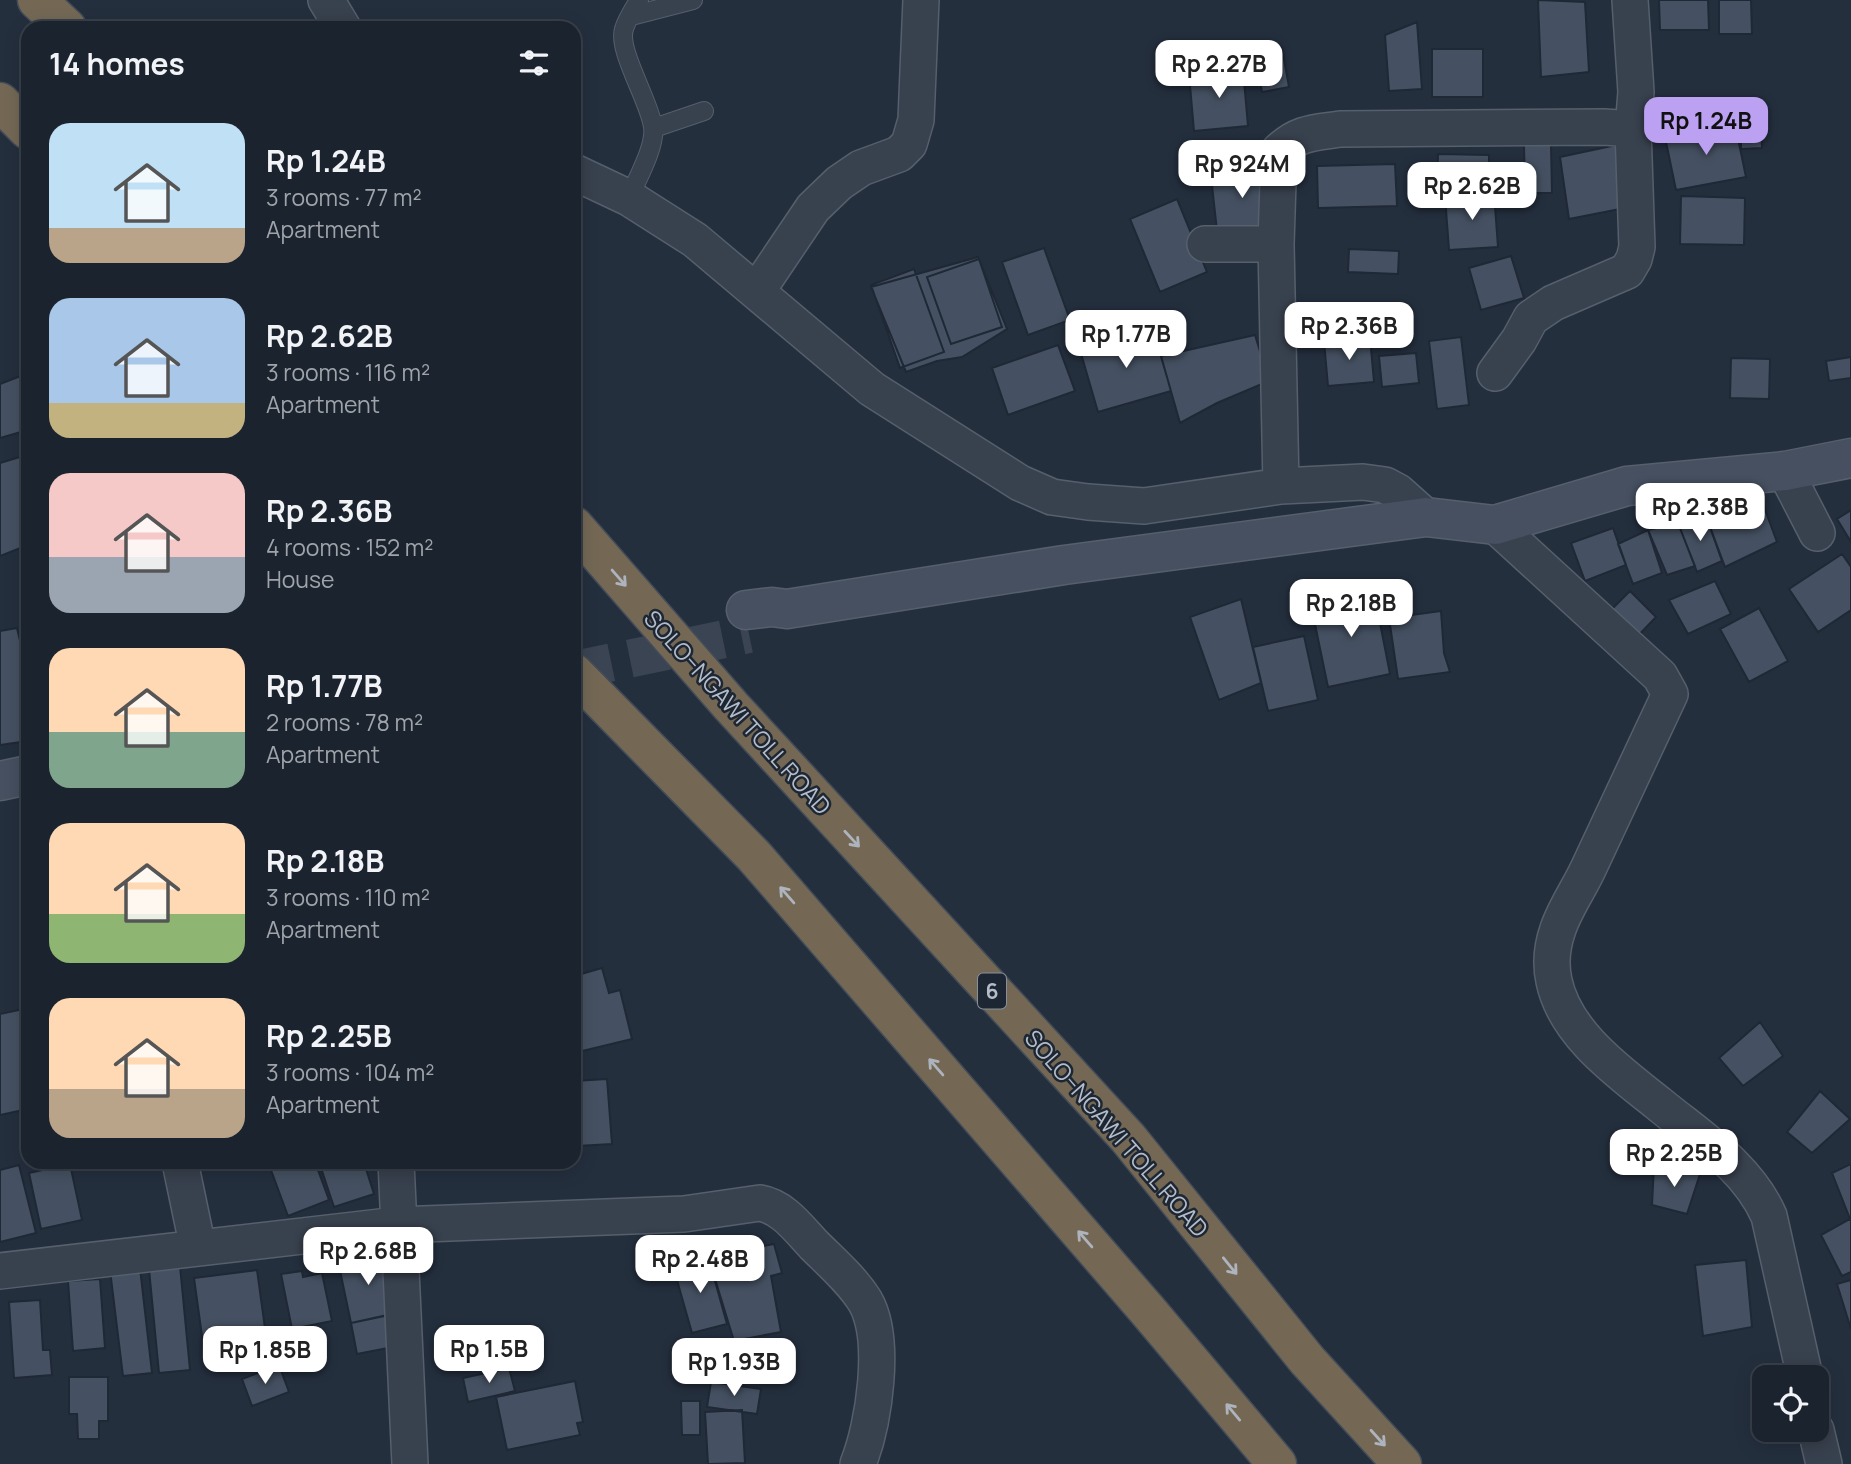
<!DOCTYPE html>
<html lang="en">
<head>
<meta charset="utf-8">
<style>
	body { margin:0; font-family:Manrope,sans-serif; background:#242b36; color:#f1f3f6; height:100vh; display:flex; flex-direction:column; font-size:26px; white-space:nowrap }
	* { box-sizing:border-box; margin:0 }
	p { font-size:23px; color:#a0a4aa }
	.icon { flex:none; width:38px; height:38px; fill:none; stroke:currentColor; stroke-width:2; stroke-linecap:round; stroke-linejoin:round }
	.map { position:relative; flex:1; overflow:hidden }
	.sheet { position:absolute; left:21px; top:21px; width:560px; height:1148px; display:flex; flex-direction:column; background:#1b232e; border-radius:21px; box-shadow:0 4px 18px #0003,0 0 0 2px #39404a }
	.sheet>* { flex:none }
	.tools { position:absolute; left:1752px; top:1365px; display:grid; gap:14px }
	.tools a { display:grid; place-items:center; width:77px; height:77px; border-radius:14px; background:#1b232e; box-shadow:0 4px 18px #0003,0 0 0 2px #39404a; font-size:35px }
	.price { position:absolute; translate:-50% -60px; padding:0 16px; border-radius:14px; background:#fff; color:#222; font-size:23px; line-height:46px; filter:drop-shadow(0 2px 4px #0008) }
	.price::after { content:''; position:absolute; left:50%; top:42px; width:21px; height:16px; margin-left:-10px; background:inherit; clip-path:polygon(0 0,100% 0,50% 100%) }
	.price.selected { background:#bca0f2; color:#111 }
	ul { padding:0; list-style:none }
	li { display:flex; align-items:center; gap:21px; height:175px; padding:0 28px }
	li span { display:grid; place-items:center; flex:none; width:196px; height:140px; border-radius:21px; color:#555 }
	li>.icon { margin-inline-start:auto }
	span .icon { width:84px; height:84px; fill:#fffc; stroke-width:1 }
	li b { font-size:30px }
	h2 { display:flex; justify-content:space-between; align-items:center; height:84px; padding:0 28px; font-size:30px }
	.map>svg:first-child { display:block }
</style>
</head>
<body>
<div class="map">
<svg width="1851" height="1464" viewBox="0 0 1851 1464">
	<rect width="100%" height="100%" fill="#242f3e"/>
	<path fill="#455162" stroke="#1f2835" stroke-width="2" d="M1538 0 1585 2 1589 72 1541 77Z
		M1659 0H1708L1709 30H1660Z
		M1719 0H1751L1752 34H1719Z
		M1417 22 1422 89 1389 91 1385 35Z
		M1282 48 1289 87 1262 92 1255 53Z
		M1432 49H1483V97H1432Z
		M1243 69 1248 126 1194 131 1189 74Z
		M1740 104H1760L1762 148 1741 149Z
		M1735 124 1746 177 1676 190 1665 137Z
		M1621 144 1625 208 1569 219 1560 157Z
		M1524 145H1551L1552 193H1525Z
		M1438 154 1489 155V187L1437 186Z
		M1267 161 1275 233 1218 240 1210 167Z
		M1395 164 1397 206 1318 208 1317 166Z
		M1494 193 1498 247 1449 250 1445 196Z
		M1681 196 1745 198 1744 245 1680 244Z
		M1177 199 1207 272 1160 292 1130 219Z
		M1044 248 1070 320 1028 335 1002 262Z
		M1349 249 1399 251 1398 274 1348 272Z
		M1511 256 1524 298 1481 310 1469 268Z
		M978 257 1007 329 962 357 937 361 906 372 871 287Z
		M979 259 1002 327 951 344 927 277Z
		M914 269 944 352 900 368 871 285Z
		M1153 329 1171 391 1098 412 1080 350Z
		M1255 335 1269 381 1217 403 1180 423 1161 356Z
		M1370 337 1374 382 1328 386 1324 341Z
		M1461 337 1469 405 1437 409 1429 341Z
		M1058 345 1075 391 1008 415 992 368Z
		M1416 353 1419 383 1382 387 1379 356Z
		M1851 357V378L1829 381 1826 361Z
		M1731 358 1770 359 1769 399 1730 398Z
		M23 375 28 391V430L0 438V384Z
		M23 456 28 477V545L0 556V463Z
		M1760 496 1777 542 1725 567 1706 516Z
		M1851 510V542L1837 519Z
		M1706 516 1722 561 1697 572 1678 523Z
		M1678 523 1695 566 1667 575 1648 530Z
		M1613 528 1626 565 1585 581 1571 543Z
		M1648 530 1662 573 1633 584 1618 544Z
		M1842 554 1851 567V610L1818 632 1789 589Z
		M1715 581 1731 614 1688 634 1669 600Z
		M1630 591 1656 617 1634 640 1607 614Z
		M1374 592 1390 674 1328 687 1311 605Z
		M1241 599 1261 683 1219 700 1190 617Z
		M1759 608 1788 661 1749 682 1720 629Z
		M1441 611 1444 653 1450 672 1398 679 1389 618Z
		M17 628 28 674V741L0 745V631Z
		M1304 636 1318 700 1268 711 1253 647Z
		M602 968 609 993 620 990 632 1039 574 1053V976Z
		M28 1008V1109L0 1115V1014Z
		M1760 1022 1783 1056 1743 1086 1719 1058Z
		M607 1079 612 1144 577 1146 574 1081Z
		M1820 1091 1850 1119 1812 1153 1787 1132Z
		M268 1162H315L329 1200 288 1216Z
		M319 1162H370L372 1167 366 1169 374 1194 334 1207Z
		M70 1164 82 1220 41 1229 29 1173Z
		M1851 1164V1272L1842 1276 1821 1235 1850 1219 1832 1173Z
		M19 1165 36 1233 0 1242V1170Z
		M1654 1165 1700 1174 1687 1214 1652 1205Z
		M774 1244 782 1273 771 1276 781 1332 734 1341 708 1256Z
		M385 1251 399 1313 351 1323 338 1261Z
		M708 1256 727 1324 692 1333 673 1266Z
		M1746 1260 1752 1327 1703 1336 1695 1265Z
		M180 1266 190 1370 159 1373 149 1269Z
		M140 1268 152 1373 123 1376 110 1270Z
		M257 1270 268 1350 205 1358 194 1278Z
		M302 1271 303 1277 322 1273 332 1321 292 1329 281 1274Z
		M100 1279 105 1348 73 1351 68 1281Z
		M1851 1280V1329L1837 1284Z
		M40 1300 43 1350H50L52 1375 14 1378 9 1302Z
		M392 1314 398 1346 357 1354 351 1323Z
		M279 1365 289 1392 252 1406 242 1379Z
		M509 1368 515 1391 468 1402 463 1378Z
		M69 1377H108V1421H99V1439H78L77 1414H69Z
		M575 1381 583 1422 577 1423 580 1435 507 1450 496 1397Z
		M711 1382 761 1389 757 1414 707 1407Z
		M681 1401H700V1435H682Z
		M742 1410 745 1463 708 1464 705 1412Z"/>
	<g fill="none" stroke-linecap="round" stroke-linejoin="round">
		<path stroke="#3a4453" stroke-width="38" stroke-dasharray="38 19" stroke-linecap="butt" d="M574 670 749 634"/>
		<g stroke="#565f6c" stroke-width="20">
			<path id="lane" d="M631 16 693 0
				M654 128 704 111
				M629 198C637 179 656 146 653 127 650 102 617 50 624 29 627 19 634 9 639 0"/>
		</g>
		<g stroke="#565f6c" stroke-width="38">
			<path id="street" d="M326 0 343 28
				M574 172 629 198 695 240 872 389 1020 483 1052 497 1088 502 1144 506 1281 486 1363 482 1385 485 1398 492 1426 517
				M1205 244H1276
				M757 291 813 208 839 183 861 168 899 154 909 144 916 120 921 0
				M1495 373 1519 340 1531 318 1553 303 1627 271 1634 259 1637 247 1633 129
				M1785 471 1817 533
				M1281 486 1276 244 1279 151C1299 132 1314 133 1340 129L1604 127 1633 129 1636 92 1630 0
				M1495 525 1660 676 1670 694C1643 752 1616 809 1589 867 1580 887 1565 908 1558 929 1552 946 1550 963 1554 981 1565 1034 1619 1072 1659 1104 1699 1137 1747 1166 1769 1216L1805 1377
				M180 1162 198 1248
				M396 1162 410 1464
				M0 1271 397 1225 684 1214 760 1203C783 1207 798 1228 814 1245 831 1262 852 1280 865 1301 887 1339 874 1424 858 1464
				M1816 1430 1824 1464"/>
		</g>
		<g stroke="#565f6c" stroke-width="41">
			<path id="secondary" d="M746 610 772 607 787 609 1064 565 1426 517 1495 525 1627 486 1785 471 1851 458
				M0 781 28 775"/>
		</g>
		<g stroke="#434c59" stroke-width="41">
			<path id="highway" d="M37 0 67 28
				M0 102 28 130
				M574 526 731 706 1128 1138 1307 1360 1402 1464
				M574 673 754 856 1148 1311 1277 1464"/>
		</g>
		<use href="#lane" stroke="#38414e" stroke-width="18"/>
		<use href="#street" stroke="#38414e" stroke-width="35"/>
		<use href="#secondary" stroke="#465061" stroke-width="38"/>
		<use href="#highway" stroke="#746855" stroke-width="38"/>
	</g>
	<defs><path id="oneway-shaft" d="M-6 0H5M1.5-3L5.5 0L1.5 3" fill="none" stroke-width="1.6" stroke-linecap="round" stroke-linejoin="round" transform="scale(1.75)"/></defs>
	<g stroke="#aeb4bd">
		<use href="#oneway-shaft" transform="translate(619 578) rotate(49)"/>
		<use href="#oneway-shaft" transform="translate(852 839) rotate(47)"/>
		<use href="#oneway-shaft" transform="translate(787 895) rotate(-131)"/>
		<use href="#oneway-shaft" transform="translate(936 1067) rotate(-131)"/>
		<use href="#oneway-shaft" transform="translate(1085 1239) rotate(-131)"/>
		<use href="#oneway-shaft" transform="translate(1230 1266) rotate(51)"/>
		<use href="#oneway-shaft" transform="translate(1233 1412) rotate(-130)"/>
		<use href="#oneway-shaft" transform="translate(1378 1438) rotate(48)"/>
	</g>
	<g text-anchor="middle" dominant-baseline="central" stroke-width="5" stroke-linejoin="round" paint-order="stroke">
		<rect fill="#1d2633" stroke="#878f9c" stroke-width="2" x="978" y="973.5" width="28" height="35" rx="5"/>
		<g font-size="21" font-weight="bold" fill="#b4bcc9">
			<text x="992" y="991">6</text>
		</g>
		<g font-size="23" fill="#b4bcc9" stroke="#1d2633">
			<text transform="translate(738 712) rotate(48)">SOLO–NGAWI TOLL ROAD</text>
			<text transform="translate(1117 1133) rotate(49)">SOLO–NGAWI TOLL ROAD</text>
		</g>
	</g>
</svg>
<div class="tools">
<a><svg class="icon" aria-label="locate" viewBox="0 0 24 24"><circle cx="12" cy="12" r="6"/><path d="M12 2v4M12 18v4M2 12h4M18 12h4"/></svg></a>
</div>
<b class="price" style="left:1219px;top:100px">Rp 2.27B</b>
<b class="price selected" style="left:1706px;top:157px">Rp 1.24B</b>
<b class="price" style="left:1242px;top:200px">Rp 924M</b>
<b class="price" style="left:1472px;top:222px">Rp 2.62B</b>
<b class="price" style="left:1349px;top:362px">Rp 2.36B</b>
<b class="price" style="left:1126px;top:370px">Rp 1.77B</b>
<b class="price" style="left:1700px;top:543px">Rp 2.38B</b>
<b class="price" style="left:1351px;top:639px">Rp 2.18B</b>
<b class="price" style="left:1674px;top:1189px">Rp 2.25B</b>
<b class="price" style="left:368px;top:1287px">Rp 2.68B</b>
<b class="price" style="left:700px;top:1295px">Rp 2.48B</b>
<b class="price" style="left:489px;top:1385px">Rp 1.5B</b>
<b class="price" style="left:265px;top:1386px">Rp 1.85B</b>
<b class="price" style="left:734px;top:1398px">Rp 1.93B</b>
<section class="sheet">
<h2>14 homes<svg class="icon" aria-label="filters" viewBox="0 0 24 24"><path d="M4 7h16M4 17h16"/><circle cx="9" cy="7" r="2"/><circle cx="15" cy="17" r="2"/></svg></h2>
<ul>
<li><span style="background:linear-gradient(#bfe0f5 75%,#b9a48a 0)"><svg class="icon" aria-label="home" viewBox="0 0 24 24"><path d="M3 11l9-7 9 7M6 9v11h12V9"/></svg></span><div><b>Rp 1.24B</b><p>3 rooms · 77 m²</p><p>Apartment</p></div></li>
<li><span style="background:linear-gradient(#a9c7e8 75%,#c2b280 0)"><svg class="icon" aria-label="home" viewBox="0 0 24 24"><path d="M3 11l9-7 9 7M6 9v11h12V9"/></svg></span><div><b>Rp 2.62B</b><p>3 rooms · 116 m²</p><p>Apartment</p></div></li>
<li><span style="background:linear-gradient(#f6c9c9 60%,#9aa5b1 0)"><svg class="icon" aria-label="home" viewBox="0 0 24 24"><path d="M3 11l9-7 9 7M6 9v11h12V9"/></svg></span><div><b>Rp 2.36B</b><p>4 rooms · 152 m²</p><p>House</p></div></li>
<li><span style="background:linear-gradient(#ffd9b3 60%,#7fa58c 0)"><svg class="icon" aria-label="home" viewBox="0 0 24 24"><path d="M3 11l9-7 9 7M6 9v11h12V9"/></svg></span><div><b>Rp 1.77B</b><p>2 rooms · 78 m²</p><p>Apartment</p></div></li>
<li><span style="background:linear-gradient(#ffd9b3 65%,#8fb573 0)"><svg class="icon" aria-label="home" viewBox="0 0 24 24"><path d="M3 11l9-7 9 7M6 9v11h12V9"/></svg></span><div><b>Rp 2.18B</b><p>3 rooms · 110 m²</p><p>Apartment</p></div></li>
<li><span style="background:linear-gradient(#ffd9b3 65%,#b9a48a 0)"><svg class="icon" aria-label="home" viewBox="0 0 24 24"><path d="M3 11l9-7 9 7M6 9v11h12V9"/></svg></span><div><b>Rp 2.25B</b><p>3 rooms · 104 m²</p><p>Apartment</p></div></li>
</ul>
</section>
</div>
</body>
</html>
